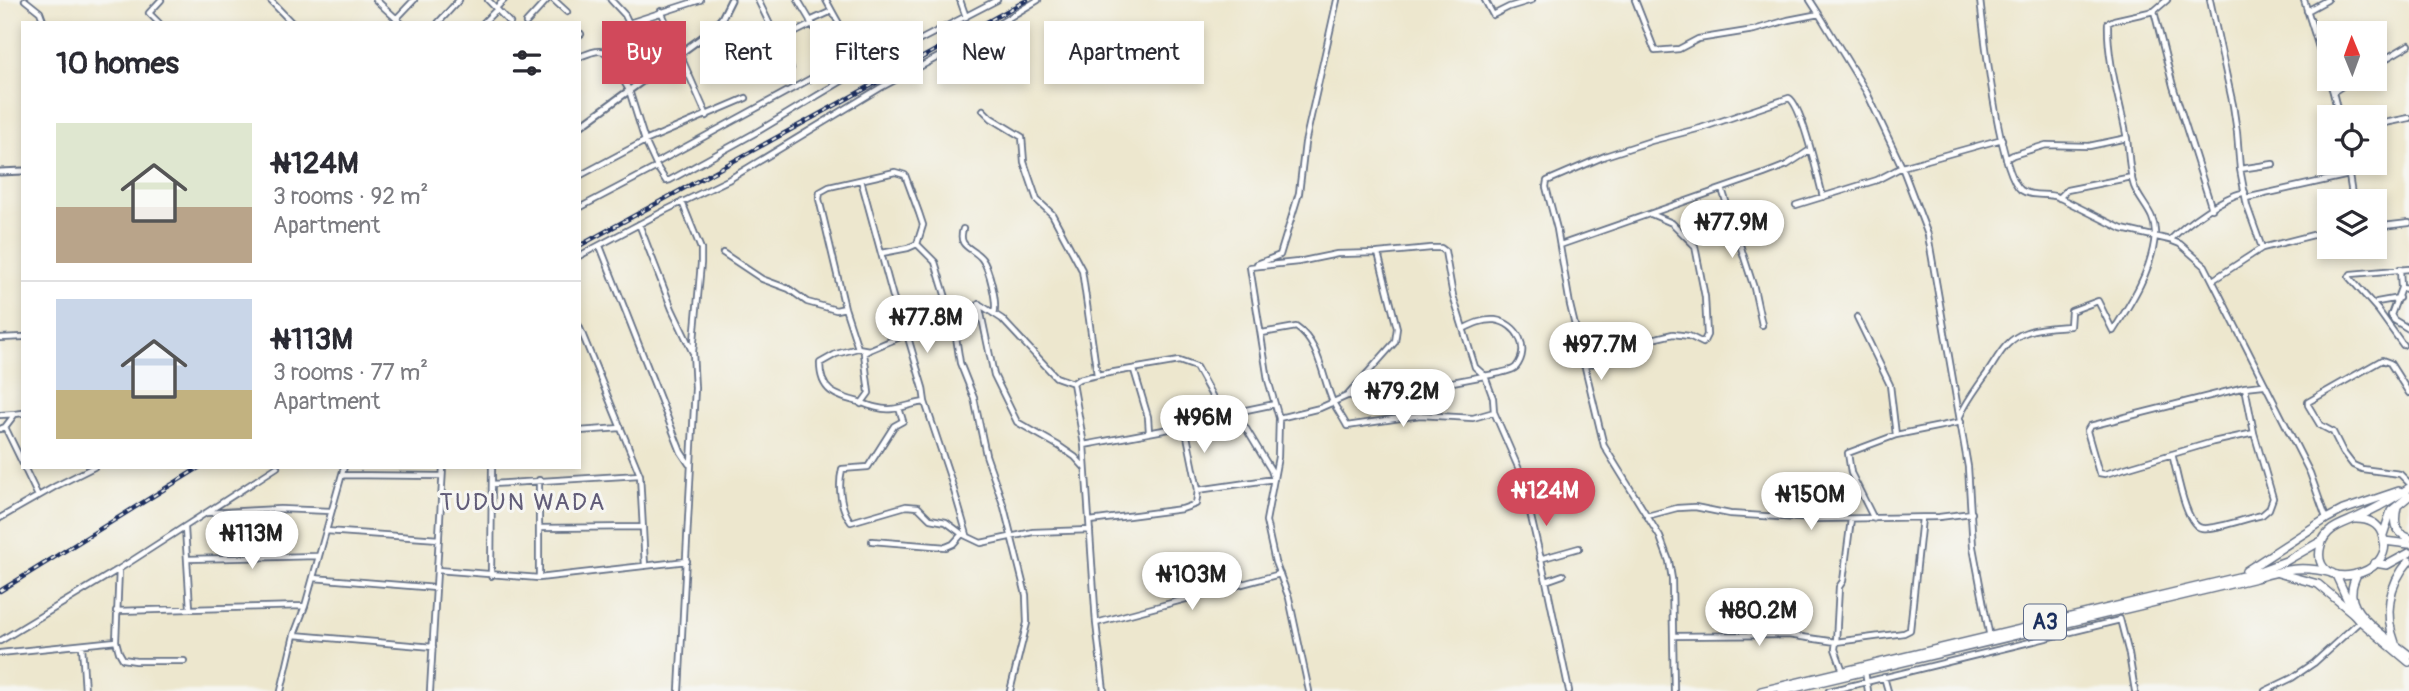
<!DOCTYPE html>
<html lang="en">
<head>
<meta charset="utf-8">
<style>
	body { margin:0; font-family:Pangolin,sans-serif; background:#f7f7f7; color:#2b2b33; height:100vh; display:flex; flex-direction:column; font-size:26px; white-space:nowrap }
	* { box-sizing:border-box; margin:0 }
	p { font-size:23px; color:#7c7c81 }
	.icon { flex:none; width:38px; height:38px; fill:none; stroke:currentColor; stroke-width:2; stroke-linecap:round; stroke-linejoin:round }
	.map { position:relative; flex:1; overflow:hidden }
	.details { position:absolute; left:21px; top:21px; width:560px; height:448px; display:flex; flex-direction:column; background:#fff; border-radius:0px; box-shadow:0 4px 10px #0003 }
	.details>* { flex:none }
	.banner { position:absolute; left:602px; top:21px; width:665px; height:63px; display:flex; gap:14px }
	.needle { width:46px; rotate:359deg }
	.fabs { position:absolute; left:2317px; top:21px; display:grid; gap:14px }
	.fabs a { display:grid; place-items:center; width:70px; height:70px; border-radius:0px; background:#fff; box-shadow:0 4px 10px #0003; font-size:35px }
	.price { position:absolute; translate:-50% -60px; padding:0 16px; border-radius:24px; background:#fff; color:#222; font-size:23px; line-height:46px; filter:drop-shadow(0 2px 4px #0008) }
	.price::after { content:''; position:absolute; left:50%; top:42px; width:21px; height:16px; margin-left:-10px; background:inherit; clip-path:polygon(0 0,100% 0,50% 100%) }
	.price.current { background:#d1495b; color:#fff }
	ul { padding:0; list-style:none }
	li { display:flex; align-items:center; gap:21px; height:175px; padding:0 35px }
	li+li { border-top:2px solid #e1e1e2 }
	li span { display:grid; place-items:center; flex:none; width:196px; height:140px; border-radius:0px; color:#555 }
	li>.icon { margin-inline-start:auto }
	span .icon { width:84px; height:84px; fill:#fffc; stroke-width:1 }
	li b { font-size:30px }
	h2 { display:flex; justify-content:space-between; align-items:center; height:84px; padding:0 35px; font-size:30px }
	.pill { padding:0 24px; border-radius:0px; background:#fff; box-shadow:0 4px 10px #0003; font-size:24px; line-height:63px }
	.pill.current { background:#d1495b; color:#fff }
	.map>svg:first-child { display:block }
</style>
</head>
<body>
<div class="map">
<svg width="2409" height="691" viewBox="0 0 2409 691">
	<rect width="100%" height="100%" fill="#f6f6f2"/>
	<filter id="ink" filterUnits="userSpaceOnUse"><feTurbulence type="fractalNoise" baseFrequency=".0143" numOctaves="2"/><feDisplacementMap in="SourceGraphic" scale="14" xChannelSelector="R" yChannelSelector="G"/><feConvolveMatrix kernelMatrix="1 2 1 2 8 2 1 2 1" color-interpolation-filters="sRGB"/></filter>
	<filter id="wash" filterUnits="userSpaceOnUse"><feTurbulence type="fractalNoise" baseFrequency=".00686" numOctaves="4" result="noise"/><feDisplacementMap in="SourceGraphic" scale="28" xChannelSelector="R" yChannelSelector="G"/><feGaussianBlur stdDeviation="1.57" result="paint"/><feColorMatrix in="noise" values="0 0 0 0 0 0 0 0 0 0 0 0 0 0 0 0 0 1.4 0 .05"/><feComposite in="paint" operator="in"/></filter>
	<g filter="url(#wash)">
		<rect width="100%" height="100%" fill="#ede7ce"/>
	</g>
	<g filter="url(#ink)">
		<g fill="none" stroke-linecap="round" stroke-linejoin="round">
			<g stroke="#646f85" stroke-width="8">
				<path id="minor" d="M25 0 40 12 44 23
					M270 0 292 23
					M376 0 401 23
					M488 0 510 23
					M554 0 567 12
					M611 0 625 15 653 73
					M758 0 791 68
					M798 0 845 79
					M826 0 832 11
					M960 0 966 17
					M1485 0 1493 15 1509 7 1532 0
					M1635 0 1655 51 1679 49 1698 39 1754 30 1788 20 1819 14 1867 93 1902 167 2002 139
					M1810 0 1819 14
					M1980 0C1984 33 1999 173 2021 190 2031 197 2047 193 2058 197L2122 229 2170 240 2180 244 2205 266 2310 473 2326 518
					M2210 0 2233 105 2237 132 2240 169 2247 206 2262 248
					M2304 0 2333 92 2339 117
					M496 8 504 0
					M661 11 707 116
					M2154 11 2173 86 2212 209
					M2307 11 2327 0
					M396 19 414 0
					M810 21 832 11 846 36
					M159 23 149 13 161 0
					M438 23 459 0
					M483 23 497 9
					M526 23 547 0
					M629 23 700 0
					M579 35 581 34
					M778 41 812 24
					M579 57C588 54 599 47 608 54L629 90 645 141 657 167 579 208
					M2375 65 2409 45
					M2333 92 2353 79
					M983 110 991 118 1022 137 1024 162 1037 200 1052 214 1082 270 1097 375
					M2375 125 2409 118
					M2006 159 2013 155 2046 145 2089 146 2127 138
					M656 163 867 48
					M2347 163 2353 201
					M657 167 666 181 670 180 755 133 845 79 997 0
					M2240 169 2273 164
					M579 176 645 141 746 98
					M861 180 893 297 907 334 923 388 925 402 951 480 967 535
					M1722 189 1754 288 1762 325
					M2059 198 2067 190 2132 177
					M2246 198 2349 175
					M1796 205 1877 180 1902 167 1928 235 1968 467 1973 547 1990 638
					M639 224 672 309 692 351
					M2375 227 2409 223
					M963 229C957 248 973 247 982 259 989 268 998 303 994 314
					M2170 240C2188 222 2221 198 2245 192
					M917 244 935 262 954 324 960 363 974 398 986 455 1004 507 1026 595 1027 623 1010 691
					M1560 245 1764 174 1787 165 1810 150
					M600 246 681 452 689 464
					M723 253 762 279 789 289 807 302 836 310 845 308
					M882 253 908 248 917 244
					M579 256 666 210 728 180 880 88 987 31 1038 0
					M1257 264 1280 255 1299 193 1305 143 1337 0
					M1250 267 1298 262 1337 254 1378 253 1431 248H1441L1445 251 1453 296 1475 367 1485 376 1493 398 1494 412 1521 474 1546 581 1569 691
					M1250 267 1268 380 1279 418 1278 457 1266 521 1275 562 1289 598 1309 691
					M2400 269 2401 288 2391 315 2394 320 2409 329
					M2213 280 2262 248 2329 231
					M2401 288 2409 289
					M2377 302 2399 298
					M979 304 994 375 1017 422 1059 446 1075 457 1085 468
					M979 304 1002 319 1056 377 1073 383
					M1857 317 1890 385 1896 435
					M579 326 640 475 645 566
					M1262 333 1296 327C1320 343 1322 377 1333 402 1337 410 1343 418 1347 426L1420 415 1473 418 1494 412
					M907 334 869 350 858 348 836 354 820 363C820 392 836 396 859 402 870 406 881 410 892 409 903 408 914 403 925 402
					M0 338 23 337
					M2403 345 2378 310 2349 277 2351 274 2409 269
					M858 348 845 308 819 199 820 192 829 187 895 172 905 175 919 213 923 225 917 244
					M1584 366 1630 353 1648 340 1673 334 1689 336 1703 343 1707 335 1705 297 1695 246 1672 223 1651 214
					M1134 370 1148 417 1149 432
					M1073 383 1084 445 1096 623 1104 691
					M1073 383 1079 379 1097 375 1179 361 1196 367 1222 414
					M2245 387 2254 433 2213 442 2105 474 2099 473 2087 431 2090 426 2245 387 2263 385
					M2409 393 2390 363 2382 360 2308 402V405L2320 425 2333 432 2343 452 2353 465 2362 469 2400 474 2409 483
					M1347 396 1405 391 1500 373C1506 371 1512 371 1516 367 1531 348 1517 323 1495 320 1483 319 1473 324 1463 329
					M861 404 869 393 864 353 869 350
					M899 408 903 421 894 426 868 467 842 469C838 486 840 508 851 522L906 506 918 507 930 519 946 522 962 534 981 543 1033 532 1090 530
					M0 415 15 414
					M1960 416C1967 401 1974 392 1983 379 1997 361 2003 340 2027 332 2040 327 2056 327 2070 326L2071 311 2098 301 2113 331C2131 303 2153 269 2155 234 2156 214 2141 204 2134 186 2129 172 2129 154 2127 139 2120 100 2107 63 2108 23L2114 20 2154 11 2167 0
					M1279 418 1320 408 1347 396 1395 342 1397 328 1378 253
					M5 427 23 464
					M0 429 5 427 15 414 23 413
					M579 431 621 428
					M1084 445 1185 426 1222 415 1275 404
					M2172 454C2177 471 2185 526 2202 528 2216 530 2247 518 2262 515L2269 509 2273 498 2254 433
					M24 467 38 496
					M342 475 442 476
					M539 480V578
					M492 484 640 475
					M1198 490 1274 479 1271 470 1236 412
					M206 513 280 509 331 511
					M1647 516 1677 508 1695 507 1730 514 1815 519 1939 517 1972 513
					M0 518 56 486 94 467
					M1851 519 1843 581 1839 587 1836 642 1904 633 1910 630 1922 518
					M1874 519 1851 473 1848 453 1896 435 1961 422
					M1090 521 1182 509 1196 504 1198 490 1185 426
					M185 528 190 608
					M539 528 643 527
					M326 531 439 539
					M872 541 946 547 953 544 962 534
					M187 559 317 556
					M1540 559 1579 548
					M119 569 116 641 119 652 123 659 136 661H184
					M437 570 539 578 687 561
					M491 576 492 467
					M313 578 436 588
					M1546 581 1563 575
					M116 611 304 606
					M2120 619 2129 654 2135 691
					M1096 623 1280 574
					M294 635 433 647
					M1673 636 1788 635 1836 642 1835 649 1843 671
					M0 641 119 569 277 467
					M82 645 85 691
					M0 653 116 641
					M1865 671 1868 691
					M1884 677 1888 691
					M281 691 294 635 305 606 344 467
					M430 691 443 467
					M679 691 695 388 693 352 701 263V249L682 202
					M1674 691 1672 579 1669 561 1660 537 1604 446 1570 305 1557 229 1546 187 1547 181 1605 156 1651 141 1701 128 1789 98C1802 105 1818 178 1823 197
					M1829 691 2120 620
					M2265 691 2292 678 2314 663 2360 621"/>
			</g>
			<g stroke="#646f85" stroke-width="9">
				<path id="tertiary" d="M579 127 711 31 722 18 731 0
					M0 172 23 171"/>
			</g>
			<g stroke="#646f85" stroke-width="10">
				<path id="primary" d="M2384 541 2409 544
					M2375 563 2387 565 2409 553
					M2357 574C2353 583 2350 591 2353 601 2359 621 2393 642 2409 655
					M2336 575 2354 614 2359 620 2409 662
					M2395 643C2384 614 2388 585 2409 561"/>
			</g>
			<g stroke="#646f85" stroke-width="10">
				<path id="trunk" d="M2397 507C2394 521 2394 532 2409 538
					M2356 519C2368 519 2378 523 2382 534 2401 577 2307 596 2321 545 2326 527 2344 524 2358 517 2375 509 2393 499 2409 488
					M2383 535 2391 511 2409 496
					M2246 571 2326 519 2343 510 2399 491
					M2278 573 2318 584 2354 614
					M1761 691 2251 574 2286 561 2323 540
					M1782 691 2256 578C2286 569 2301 565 2332 573"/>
			</g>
			<use href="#minor" stroke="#fff" stroke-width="4.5"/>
			<use href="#tertiary" stroke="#fff" stroke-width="5"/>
			<use href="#primary" stroke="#fff" stroke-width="7"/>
			<use href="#trunk" stroke="#fff" stroke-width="7"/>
			<g stroke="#1b2f5e" stroke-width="4.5">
				<path id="rail" d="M579 246 1027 0
					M0 591 200 467"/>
			</g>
			<use href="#rail" stroke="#f6f6f2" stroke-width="2" stroke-dasharray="5" stroke-linecap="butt"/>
		</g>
	</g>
	<g text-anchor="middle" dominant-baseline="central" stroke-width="6" stroke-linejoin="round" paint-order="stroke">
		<rect fill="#f6f6f2" stroke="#5d6b8a" stroke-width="2" x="2024" y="604.5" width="42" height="35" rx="5"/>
		<g font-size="21" font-weight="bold" fill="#1b2f5e">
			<text x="2045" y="622">A3</text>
		</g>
		<g font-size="24" letter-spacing="2" fill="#615c78" stroke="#f6f6f2">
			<text x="523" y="502">TUDUN WADA</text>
		</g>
	</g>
</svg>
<div class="fabs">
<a><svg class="needle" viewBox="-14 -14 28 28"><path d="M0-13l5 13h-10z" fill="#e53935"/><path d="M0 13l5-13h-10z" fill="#7c7c81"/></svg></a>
<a><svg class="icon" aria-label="locate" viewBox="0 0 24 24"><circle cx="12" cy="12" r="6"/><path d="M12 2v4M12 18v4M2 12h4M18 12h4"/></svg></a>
<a><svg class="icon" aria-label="layers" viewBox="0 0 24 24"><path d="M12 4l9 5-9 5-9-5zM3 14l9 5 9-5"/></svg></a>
</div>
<b class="price" style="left:1732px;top:260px">₦77.9M</b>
<b class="price" style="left:927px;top:355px">₦77.8M</b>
<b class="price" style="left:1601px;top:382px">₦97.7M</b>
<b class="price" style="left:1403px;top:429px">₦79.2M</b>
<b class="price" style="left:1204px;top:455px">₦96M</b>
<b class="price current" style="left:1546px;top:528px">₦124M</b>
<b class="price" style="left:1811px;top:532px">₦150M</b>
<b class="price" style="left:252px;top:571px">₦113M</b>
<b class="price" style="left:1192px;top:612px">₦103M</b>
<b class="price" style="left:1759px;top:648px">₦80.2M</b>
<div class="banner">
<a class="pill current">Buy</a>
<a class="pill">Rent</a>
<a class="pill">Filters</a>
<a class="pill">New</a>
<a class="pill">Apartment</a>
</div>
<section class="details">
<h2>10 homes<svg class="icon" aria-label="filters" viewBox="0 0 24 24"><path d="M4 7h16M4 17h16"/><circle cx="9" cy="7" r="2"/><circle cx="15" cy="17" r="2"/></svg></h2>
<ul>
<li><span style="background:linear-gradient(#dfe7d0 60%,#b9a48a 0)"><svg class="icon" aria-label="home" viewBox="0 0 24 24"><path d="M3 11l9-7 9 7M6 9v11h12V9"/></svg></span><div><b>₦124M</b><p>3 rooms · 92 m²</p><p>Apartment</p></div></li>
<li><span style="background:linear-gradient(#c9d6e8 65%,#c2b280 0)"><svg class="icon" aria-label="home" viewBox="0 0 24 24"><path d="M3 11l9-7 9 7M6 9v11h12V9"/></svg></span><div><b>₦113M</b><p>3 rooms · 77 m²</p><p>Apartment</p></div></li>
</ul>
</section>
</div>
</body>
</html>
